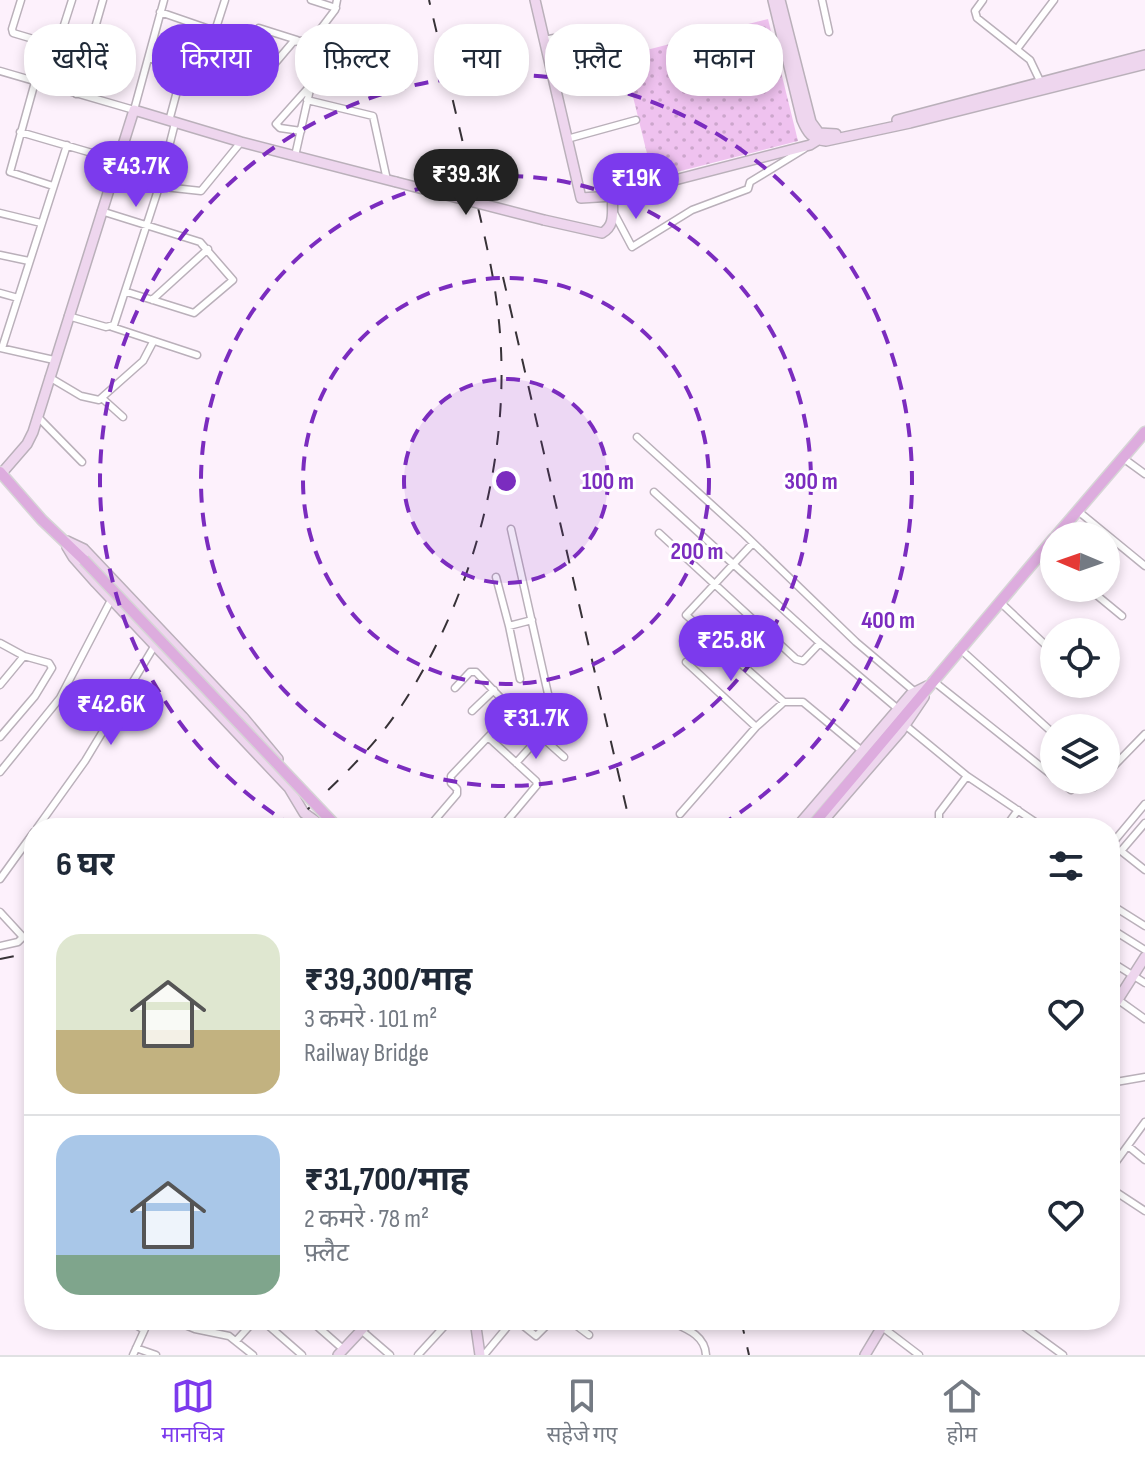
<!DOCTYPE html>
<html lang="hi">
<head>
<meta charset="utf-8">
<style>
	body { margin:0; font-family:"Sofia Sans Condensed","Noto Sans Devanagari",sans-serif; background:#f6f6f7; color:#1f2937; height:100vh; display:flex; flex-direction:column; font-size:30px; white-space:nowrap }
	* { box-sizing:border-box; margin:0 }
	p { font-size:26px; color:#747a83 }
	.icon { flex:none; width:44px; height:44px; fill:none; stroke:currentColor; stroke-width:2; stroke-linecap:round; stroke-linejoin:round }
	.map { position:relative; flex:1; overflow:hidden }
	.sheet { position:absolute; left:24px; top:818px; width:1096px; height:512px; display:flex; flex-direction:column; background:#fff; border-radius:32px; box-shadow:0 4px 12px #0003 }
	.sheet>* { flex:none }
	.top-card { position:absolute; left:24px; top:24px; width:1098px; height:72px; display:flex; gap:16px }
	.needle { width:52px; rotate:272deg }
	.fabs { position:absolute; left:1040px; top:522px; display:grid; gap:16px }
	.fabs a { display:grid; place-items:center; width:80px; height:80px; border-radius:50%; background:#fff; box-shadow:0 4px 12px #0003; font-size:40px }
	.price { position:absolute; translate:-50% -68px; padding:0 18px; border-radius:28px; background:#7c3aed; color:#fff; font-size:26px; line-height:52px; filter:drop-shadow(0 2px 4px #0008) }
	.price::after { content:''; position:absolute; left:50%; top:48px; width:24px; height:18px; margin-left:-12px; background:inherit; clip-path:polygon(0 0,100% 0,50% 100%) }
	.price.selected { background:#222; color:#fff }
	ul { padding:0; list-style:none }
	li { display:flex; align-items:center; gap:24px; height:200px; padding:0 32px }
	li+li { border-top:2px solid #e0e1e3 }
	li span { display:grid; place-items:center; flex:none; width:224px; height:160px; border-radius:24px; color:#555 }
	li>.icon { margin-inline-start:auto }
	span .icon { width:96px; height:96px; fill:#fffc; stroke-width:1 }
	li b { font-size:34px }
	h2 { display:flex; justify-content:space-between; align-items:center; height:96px; padding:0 32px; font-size:34px }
	.pill { padding:0 28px; border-radius:32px; background:#fff; box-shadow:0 4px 12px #0003; font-size:28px; line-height:72px }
	.pill.selected { background:#7c3aed; color:#fff }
	.tab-bar { display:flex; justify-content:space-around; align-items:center; height:112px; border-top:2px solid #e0e1e3; background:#fff; font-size:22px; color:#747a83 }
	.tab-bar a { display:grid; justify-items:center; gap:4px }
	.tab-bar .selected { color:#7c3aed }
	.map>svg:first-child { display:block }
</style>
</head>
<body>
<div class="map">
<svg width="1145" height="1355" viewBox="0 0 1145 1355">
	<defs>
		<pattern id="park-dots" width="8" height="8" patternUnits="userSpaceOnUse" patternTransform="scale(2)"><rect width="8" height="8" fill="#efc2ef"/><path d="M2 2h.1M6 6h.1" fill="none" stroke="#cca6cc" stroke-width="1.8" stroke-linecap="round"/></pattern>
	</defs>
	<rect width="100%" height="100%" fill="#fdf1fc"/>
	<path fill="url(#park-dots)" d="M768 19 798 141 653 178 623 56Z"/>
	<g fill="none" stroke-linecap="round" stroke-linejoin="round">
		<g stroke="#bab0ba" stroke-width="9">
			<path id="street" d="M21 0 12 29 13 33 87 55
				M311 0 336 8
				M822 0 829 32
				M983 0 975 11 977 18 1030 60 1041 83
				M160 12 215 31 204 75 254 88 293 42 313 39 335 10 337 0
				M215 31 225 0
				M544 40 600 29
				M57 47 72 0
				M1017 49 1054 0
				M149 58 204 75
				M0 71 134 110 164 0
				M35 82 10 172 53 186
				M239 85 259 28 297 40
				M76 94 103 0
				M307 100 373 116 387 180
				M169 121 183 69
				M301 131 280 128 276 124 309 87
				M20 132 116 160
				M567 139 636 120
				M295 156 311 85 328 61
				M158 190 175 123
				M101 211 200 242 233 280 194 313 127 292
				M0 213 41 223
				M614 213 632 247 692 210 748 189 750 182 804 149
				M0 255 29 261
				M0 293 18 298
				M152 300 208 249
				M68 316 106 327 114 325 158 190 164 187 201 191 241 142
				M112 327 197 355
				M0 348 54 360
				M2 348 67 145
				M49 377 81 396 99 400 143 361 153 342
				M103 399 123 417
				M37 416 82 462
				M637 437 744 534 856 642 914 691
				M1123 458 1145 474
				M654 492 820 643 803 661 796 659 659 533
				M1078 511 1145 566
				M511 529 553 716 552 723 516 763
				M753 543 686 615 784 702
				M1043 551 1054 560
				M496 577 509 626 532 620
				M1088 588 1122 616
				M1000 602 1054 653
				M509 626 520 679
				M0 643 24 656 0 685
				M820 643 898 709
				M959 648 1054 734
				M686 662 756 727
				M932 680 1054 777
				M455 688 470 672H476L513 711
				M472 711 494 690
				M905 725 967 776 1044 828
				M0 737 35 696 52 668 49 663 24 656
				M0 772 60 698 111 600
				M1106 774 1145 734
				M1058 780 1071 790
				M1094 787 1101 780
				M680 814 756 727 784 702H803L862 751
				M1145 823 1121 851 1145 870
				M37 828 85 761 155 645
				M428 828 457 794V789L451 783V776L488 737
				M501 828 537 785 536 781 488 737 513 711 564 757
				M949 828 939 821V813L967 776
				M1005 828 1018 810
				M1110 846 1145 804
				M0 879 34 832
				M1110 904 1145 926
				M0 912 23 937 18 942 0 946
				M1110 928 1145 950
				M1110 961 1145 983
				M1110 994 1145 1019
				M1110 1083 1145 1077
				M1128 1146 1145 1160
				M1110 1170 1145 1122
				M1110 1188 1145 1211
				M128 1320 144 1330
				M173 1320 195 1329 229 1336 253 1355
				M262 1320 302 1355
				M310 1320 343 1349
				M354 1320 363 1328
				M516 1320 536 1336 552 1320
				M569 1320 589 1335
				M667 1320C684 1328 705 1334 706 1355
				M873 1320 919 1355
				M1015 1320 1063 1355
				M361 1330 390 1355
				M236 1341 255 1320
				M136 1348 156 1355
				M133 1355 149 1320
				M418 1355 450 1320
				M484 1355 513 1320"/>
		</g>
		<g stroke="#bab0ba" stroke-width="12">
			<path id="secondary" d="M535 0 581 198 613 196 810 145 818 140
				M773 0 802 120C807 132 812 140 826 141L910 123 1145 64
				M780 0 811 122 819 133 836 134
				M897 120 1145 55
				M544 220 602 233C617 225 611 209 613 196
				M1 474 27 444 33 432 134 110 241 142 396 182
				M67 541 84 549 243 717 278 759
				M67 547 73 557 96 583 289 788 304 813 325 828
				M796 828 911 694 927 686
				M817 828 901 731 924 697
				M1110 1012 1145 957
				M475 1320 480 1355
				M338 1355 371 1320
				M865 1355 886 1320"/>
		</g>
		<g stroke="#d6d5d6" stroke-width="13">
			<path id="primary" d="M0 472 42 520 84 560
				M1056 536 1145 432
				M810 828 1054 538"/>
		</g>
		<use href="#street" stroke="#fff" stroke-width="6"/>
		<use href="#secondary" stroke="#eed6ee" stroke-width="9"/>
		<use href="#primary" stroke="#ddacde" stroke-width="10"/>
		<path stroke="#373237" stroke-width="2" stroke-dasharray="14 14" stroke-linecap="butt" d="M503 277 631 828
			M287 828C328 791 371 752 402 705 475 593 514 446 498 313 493 267 481 222 471 177 457 118 443 59 429 0
			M0 959 34 952
			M741 1320 749 1355"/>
		<g stroke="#bab0ba" stroke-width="12" stroke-linecap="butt">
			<path id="secondary-bridge" d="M396 182 544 220"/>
		</g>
		<g stroke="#d6d5d6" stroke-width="13" stroke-linecap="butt">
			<path id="primary-bridge" d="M84 560 338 828"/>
		</g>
		<use href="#secondary-bridge" stroke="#eed6ee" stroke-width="9"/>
		<use href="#primary-bridge" stroke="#ddacde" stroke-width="10"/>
	</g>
	<circle cx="506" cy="481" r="102" fill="#7b2cbf" fill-opacity=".12"/>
	<g fill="none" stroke="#7b2cbf" stroke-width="4" stroke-dasharray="14 10">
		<circle cx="506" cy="481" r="102"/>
		<circle cx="506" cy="481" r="203"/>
		<circle cx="506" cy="481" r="305"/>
		<path d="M294 827A406 406 0 1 1 718 827"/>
	</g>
	<circle cx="506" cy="481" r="12" fill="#7b2cbf" stroke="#fff" stroke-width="4"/>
	<g font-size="24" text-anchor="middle" font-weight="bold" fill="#7b2cbf" stroke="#fff" stroke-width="6" stroke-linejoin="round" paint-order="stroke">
		<text x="608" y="489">100 m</text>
		<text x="811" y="489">300 m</text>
		<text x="697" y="559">200 m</text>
		<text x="888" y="628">400 m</text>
	</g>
</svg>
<div class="fabs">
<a><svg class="needle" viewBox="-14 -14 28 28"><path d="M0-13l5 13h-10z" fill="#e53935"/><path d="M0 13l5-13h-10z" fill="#747a83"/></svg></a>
<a><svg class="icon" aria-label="locate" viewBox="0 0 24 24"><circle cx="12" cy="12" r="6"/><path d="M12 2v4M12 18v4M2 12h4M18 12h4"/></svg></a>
<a><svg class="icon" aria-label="layers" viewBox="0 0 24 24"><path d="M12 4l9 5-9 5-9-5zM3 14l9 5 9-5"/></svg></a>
</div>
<b class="price" style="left:136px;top:209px">₹43.7K</b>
<b class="price selected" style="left:466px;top:217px">₹39.3K</b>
<b class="price" style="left:636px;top:221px">₹19K</b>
<b class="price" style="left:731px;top:683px">₹25.8K</b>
<b class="price" style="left:111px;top:747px">₹42.6K</b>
<b class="price" style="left:536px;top:761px">₹31.7K</b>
<div class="top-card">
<a class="pill">खरीदें</a>
<a class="pill selected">किराया</a>
<a class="pill">फ़िल्टर</a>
<a class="pill">नया</a>
<a class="pill">फ़्लैट</a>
<a class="pill">मकान</a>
</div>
<section class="sheet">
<h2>6 घर<svg class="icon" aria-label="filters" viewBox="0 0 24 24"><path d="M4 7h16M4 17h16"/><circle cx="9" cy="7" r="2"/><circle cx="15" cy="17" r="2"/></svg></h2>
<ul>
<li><span style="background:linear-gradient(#dfe7d0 60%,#c2b280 0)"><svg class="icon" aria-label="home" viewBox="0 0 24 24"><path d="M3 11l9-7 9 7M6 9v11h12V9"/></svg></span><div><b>₹39,300/माह</b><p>3 कमरे · 101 m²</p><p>Railway Bridge</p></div><svg class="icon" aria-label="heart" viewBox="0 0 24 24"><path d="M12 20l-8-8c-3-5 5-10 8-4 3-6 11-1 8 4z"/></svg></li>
<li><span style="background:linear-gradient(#a9c7e8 75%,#7fa58c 0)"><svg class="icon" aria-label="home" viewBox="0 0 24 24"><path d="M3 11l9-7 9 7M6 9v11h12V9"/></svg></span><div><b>₹31,700/माह</b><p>2 कमरे · 78 m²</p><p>फ़्लैट</p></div><svg class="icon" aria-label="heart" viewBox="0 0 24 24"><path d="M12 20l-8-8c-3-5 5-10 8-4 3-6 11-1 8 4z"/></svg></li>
</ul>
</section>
</div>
<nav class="tab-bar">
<a class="selected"><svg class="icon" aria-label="map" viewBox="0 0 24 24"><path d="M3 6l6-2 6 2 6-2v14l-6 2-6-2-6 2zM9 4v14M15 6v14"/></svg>मानचित्र</a>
<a><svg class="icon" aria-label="saved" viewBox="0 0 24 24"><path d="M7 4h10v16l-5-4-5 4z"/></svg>सहेजे गए</a>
<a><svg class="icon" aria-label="home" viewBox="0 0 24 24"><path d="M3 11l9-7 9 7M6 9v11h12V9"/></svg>होम</a>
</nav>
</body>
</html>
